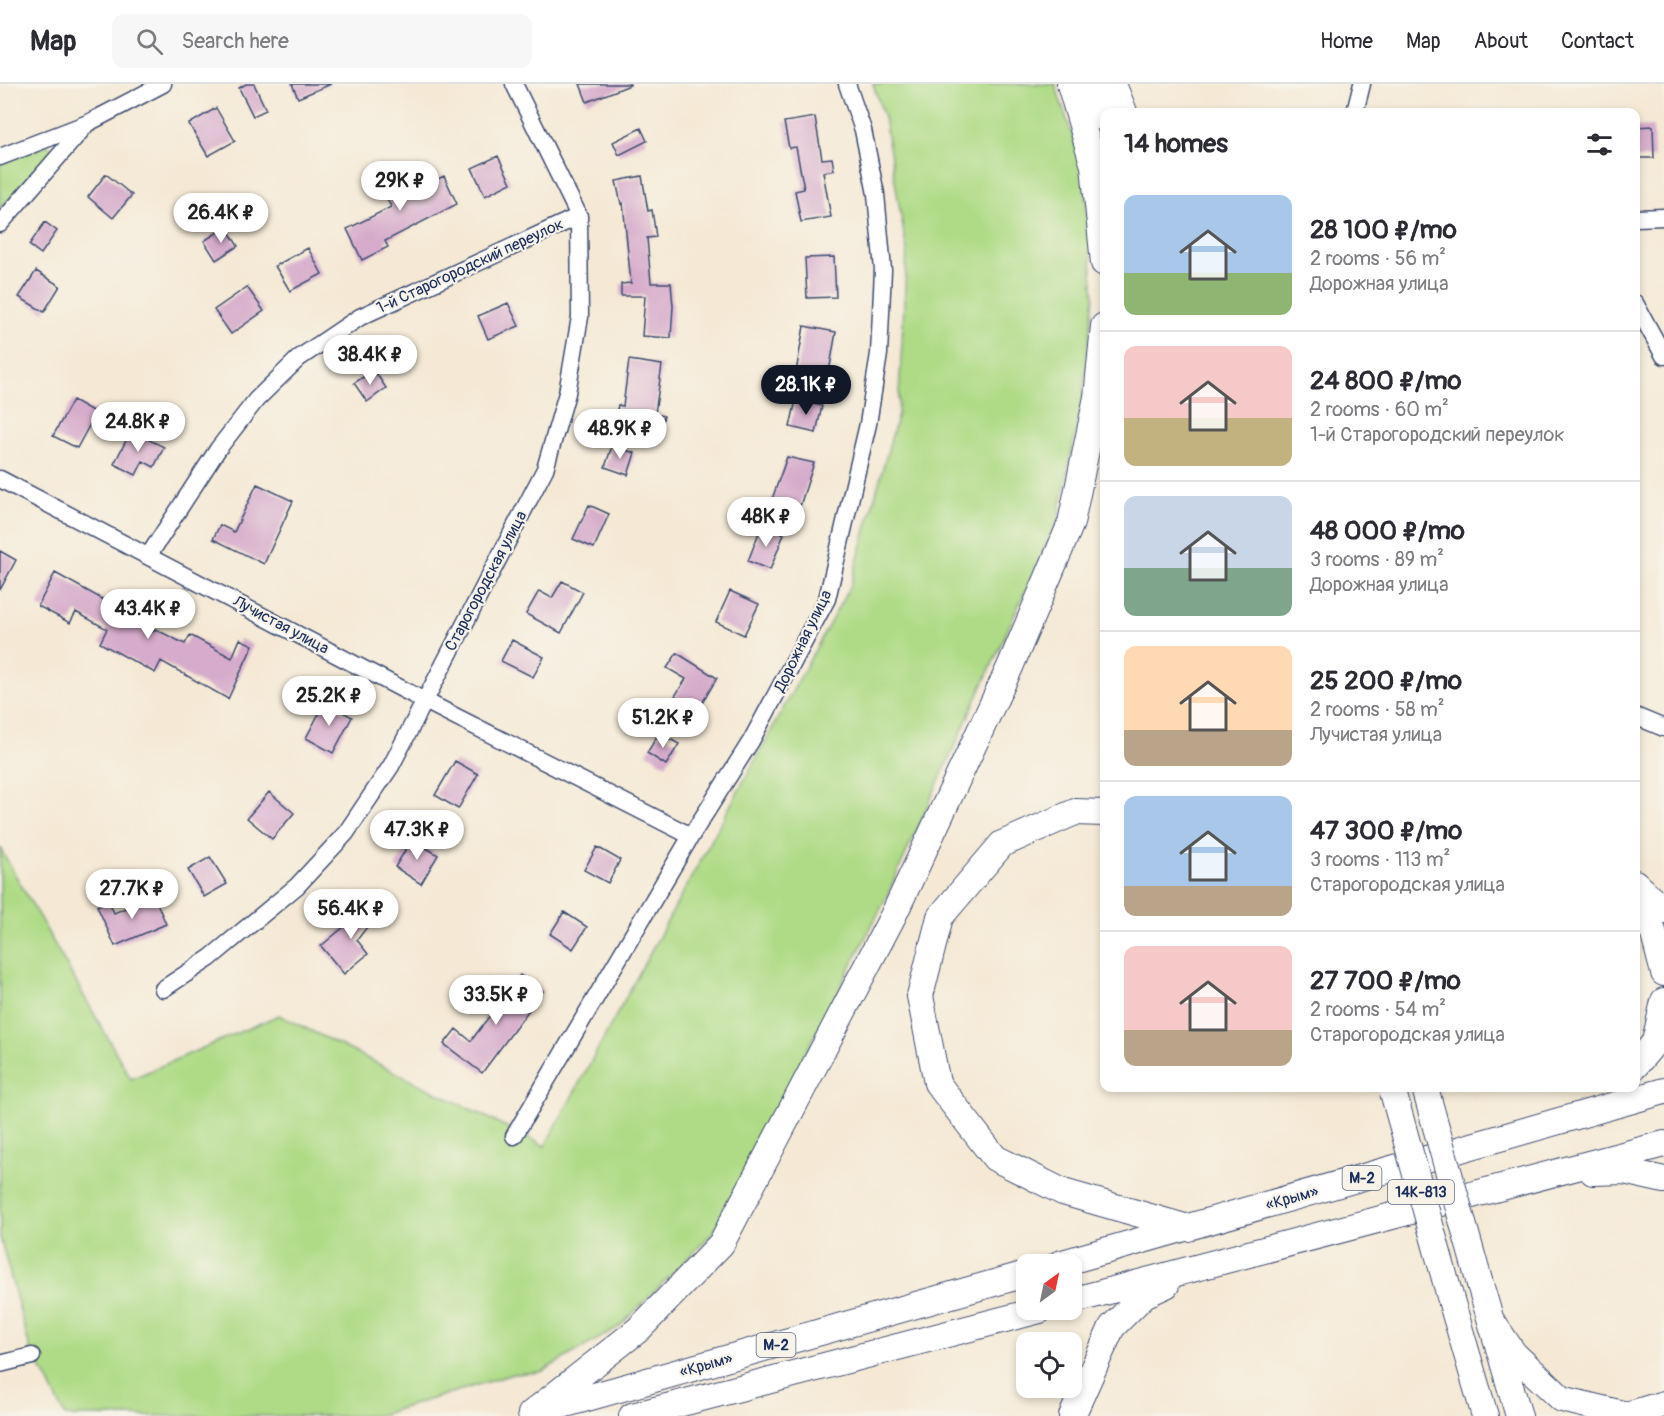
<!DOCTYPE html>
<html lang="en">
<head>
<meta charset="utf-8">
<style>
	body { margin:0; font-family:Pangolin,sans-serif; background:#f7f7f7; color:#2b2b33; height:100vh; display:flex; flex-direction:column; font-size:22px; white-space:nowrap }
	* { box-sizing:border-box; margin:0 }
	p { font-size:20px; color:#7c7c81 }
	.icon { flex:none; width:33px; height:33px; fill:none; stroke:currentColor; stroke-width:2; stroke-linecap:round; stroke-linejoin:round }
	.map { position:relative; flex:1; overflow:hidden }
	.side { position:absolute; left:1100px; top:24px; width:540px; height:984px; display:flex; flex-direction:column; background:#fff; border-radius:12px; box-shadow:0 3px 9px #0003 }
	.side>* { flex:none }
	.needle { width:39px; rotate:33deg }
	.controls { position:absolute; left:1016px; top:1170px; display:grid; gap:12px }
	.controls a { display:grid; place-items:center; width:66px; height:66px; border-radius:12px; background:#fff; box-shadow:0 3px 9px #0003; font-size:30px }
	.price { position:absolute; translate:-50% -51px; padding:0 14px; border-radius:21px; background:#fff; color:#222; font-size:20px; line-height:39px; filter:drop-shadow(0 2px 3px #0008) }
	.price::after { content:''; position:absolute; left:50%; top:36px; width:18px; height:14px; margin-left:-9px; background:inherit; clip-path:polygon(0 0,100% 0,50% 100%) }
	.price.current { background:#111827; color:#fff }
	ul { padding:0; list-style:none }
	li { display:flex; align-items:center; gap:18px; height:150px; padding:0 24px }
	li+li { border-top:2px solid #e1e1e2 }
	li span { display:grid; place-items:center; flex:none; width:168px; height:120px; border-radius:12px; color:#555 }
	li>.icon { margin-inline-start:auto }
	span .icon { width:72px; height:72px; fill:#fffc; stroke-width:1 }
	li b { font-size:26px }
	h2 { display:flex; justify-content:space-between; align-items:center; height:72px; padding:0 24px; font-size:26px }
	header { display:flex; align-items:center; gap:36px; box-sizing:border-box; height:84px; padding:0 30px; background:#fff; border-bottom:2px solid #e1e1e2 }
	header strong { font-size:28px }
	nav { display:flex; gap:33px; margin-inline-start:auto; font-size:21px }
	.search { width:420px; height:54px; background:#f7f7f7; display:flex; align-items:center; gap:15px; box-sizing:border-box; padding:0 21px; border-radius:12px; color:#7c7c81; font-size:22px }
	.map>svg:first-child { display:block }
</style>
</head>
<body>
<header>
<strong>Map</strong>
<div class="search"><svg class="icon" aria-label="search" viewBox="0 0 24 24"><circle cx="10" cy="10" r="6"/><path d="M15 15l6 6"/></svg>Search here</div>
<nav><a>Home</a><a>Map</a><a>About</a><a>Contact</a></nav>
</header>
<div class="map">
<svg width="1664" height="1332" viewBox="0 0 1664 1332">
	<rect width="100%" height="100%" fill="#f7f3e8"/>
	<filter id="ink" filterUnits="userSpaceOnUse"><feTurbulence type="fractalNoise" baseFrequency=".0167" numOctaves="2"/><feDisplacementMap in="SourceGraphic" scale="12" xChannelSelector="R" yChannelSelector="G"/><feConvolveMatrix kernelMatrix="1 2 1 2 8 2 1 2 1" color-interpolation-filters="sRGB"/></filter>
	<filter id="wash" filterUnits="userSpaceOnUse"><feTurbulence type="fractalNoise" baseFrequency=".008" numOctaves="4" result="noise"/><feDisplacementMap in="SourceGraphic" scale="24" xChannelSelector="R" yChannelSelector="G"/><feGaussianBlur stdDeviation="1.35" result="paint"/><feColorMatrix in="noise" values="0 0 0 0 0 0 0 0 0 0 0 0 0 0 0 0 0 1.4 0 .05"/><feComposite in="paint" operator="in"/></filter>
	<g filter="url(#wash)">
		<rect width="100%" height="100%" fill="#f5e9d5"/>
		<path fill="#afdb86" stroke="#658572" stroke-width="1.5" d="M873 0H1055L1084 86 1094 213 1083 311 1058 435 884 818 713 1149 619 1243 541 1288 513 1290 376 1332H65L47 1294 32 1272 0 1153V764L131 995 279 931 545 1062 851 500 898 330 907 167 884 33Z
			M48 61 54 66 0 125V80Z"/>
		<g id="blocks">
			<path fill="#d6abcb" d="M246 0H254L266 26 253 32 239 4Z
				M292 0H331L298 14Z
				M580 0H630V1L587 18Z
				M216 24 235 57 208 72 189 40Z
				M815 33 822 75 832 74 834 86 823 88 831 133 801 138 795 107 804 105 796 63 789 64 784 38Z
				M1653 42 1654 74H1635V43Z
				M641 44 647 57 619 71 613 58Z
				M498 72 511 99 485 112 472 84Z
				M389 81 404 111 444 92 457 120 385 157 388 163 362 176 347 145 391 123 374 88Z
				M106 90 132 111 113 134 88 113Z
				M642 92 648 127 652 126 656 153 647 154 651 199H671L673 222 671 254 642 252 645 212H621V200L631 199 623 119 621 120 616 97Z
				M45 138 57 147 41 170 29 161Z
				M226 143 238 162 216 176 204 157Z
				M308 164 322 190 290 207 275 182Z
				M834 173 836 213 807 214 805 174Z
				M36 187 60 202 44 228 19 213Z
				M247 203 264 227 231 250 214 226Z
				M508 219 519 242 488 255 478 232Z
				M804 242 836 248 828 294 796 288Z
				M629 276 662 281 655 330 664 332 660 346 615 336 618 321 623 322Z
				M374 286 386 304 367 318 354 299Z
				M73 316 96 329 77 364 53 352Z
				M796 316 822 322 816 349 790 343Z
				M131 347 164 363 154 383 143 377 136 391 114 380Z
				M612 362 635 369 628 391 605 383Z
				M787 373 814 379 798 428 771 418Z
				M257 400 293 417 264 480 213 455 220 441 234 448Z
				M589 421 609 430 594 464 573 455Z
				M762 441 784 450 770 486 748 477Z
				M0 467 16 476 0 506Z
				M55 489 104 516 102 521 153 548 155 545 185 560 190 551 232 574 240 555 253 561 228 615 161 577 155 589 100 559 107 545 76 528 70 539 38 522Z
				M562 497 583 508 561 549 526 530 539 507 552 514Z
				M730 507 759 520 744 551 716 538Z
				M512 556 544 573 533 593 501 577Z
				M677 569 717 594 698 626 675 612 686 595 667 584Z
				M325 618 352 633 333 669 306 654Z
				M659 649 679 660 666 681 647 669Z
				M455 677 478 690 458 725 435 711Z
				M269 708 294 729 272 755 247 734Z
				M412 755 438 771 421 800 395 783Z
				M597 763 620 776 608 799 584 786Z
				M210 773 227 800 204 813 188 786Z
				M154 812 166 840 115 862 97 822 109 817 114 829Z
				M374 813 384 821 357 856 368 870 344 890 321 862 345 842 349 846Z
				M564 828 587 843 573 865 550 850Z
				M520 891 543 907 482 989 444 960 456 945 471 957Z"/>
		</g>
	</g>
	<g filter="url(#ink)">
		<use href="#blocks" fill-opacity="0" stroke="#3c4b70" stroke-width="1.5"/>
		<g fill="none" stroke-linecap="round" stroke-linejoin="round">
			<g stroke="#3c4b70" stroke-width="19">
				<path id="minor" d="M1355 28 1362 0
					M0 73 88 39 163 0
					M1635 134 1664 133
					M0 140 85 42
					M1635 219 1664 272
					M0 395 423 616 691 752
					M149 471 218 365 256 316 299 274 360 233 579 132
					M1635 632 1664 644
					M163 905 210 874 297 802 346 749 391 682 545 385 567 309 580 233 579 132 514 0
					M514 1052 691 752 751 657 827 515 868 340 879 270 883 186 876 110 863 46 847 0
					M0 1280 32 1272"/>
			</g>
			<g stroke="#3c4b70" stroke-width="28">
				<path id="primary" d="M1070 0 1094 82 1104 179
					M1091 0 1104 34
					M1113 0 1124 28
					M1104 729 1075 728 1002 760 940 833 920 912 937 999 995 1074 1063 1108 1188 1144
					M1635 799 1664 826
					M1635 830 1653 847 1664 889
					M1635 982 1655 958 1664 917
					M1593 1088 1624 1087 1664 1096
					M1059 1180 1664 1007
					M1480 1200 1519 1332
					M1449 1209 1485 1332
					M1071 1217 1664 1060
					M1493 1239 1514 1270 1562 1315 1627 1331 1664 1320
					M541 1327 1026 1190
					M531 1330 639 1245 721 1160 893 832 1010 583 1071 439 1097 313 1104 242
					M632 1332 1040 1226
					M1072 1332 1112 1243 1144 1211 1166 1201"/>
			</g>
			<use href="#minor" stroke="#fff" stroke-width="16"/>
			<use href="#primary" stroke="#fff" stroke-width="26"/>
			<g stroke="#3c4b70" stroke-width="28" stroke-linecap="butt">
				<path id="primary-bridge" d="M1425 1004 1480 1200
					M1393 1008 1449 1209"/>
			</g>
			<use href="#primary-bridge" stroke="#fff" stroke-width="26"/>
		</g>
	</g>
	<g text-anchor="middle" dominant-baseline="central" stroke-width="4.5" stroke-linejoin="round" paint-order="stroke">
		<g fill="#f7f3e8" stroke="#5d6a87" stroke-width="1.5">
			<rect x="1342.5" y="1082" width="39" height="24" rx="4.5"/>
			<rect x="1388" y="1096" width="66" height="24" rx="4.5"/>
			<rect x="756.5" y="1249" width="39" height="24" rx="4.5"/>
		</g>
		<g font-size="15" font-weight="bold" fill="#1b2f5e">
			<text x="1362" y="1094">М-2</text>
			<text x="1421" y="1108">14К-813</text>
			<text x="776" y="1261">М-2</text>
		</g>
		<g font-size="16" fill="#1b2f5e" stroke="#f7f3e8">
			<text transform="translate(470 182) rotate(-25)">1-й Старогородский переулок</text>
			<text transform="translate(486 497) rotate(-62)">Старогородская улица</text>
			<text transform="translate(281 541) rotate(28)">Лучистая улица</text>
			<text transform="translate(803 557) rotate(-64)">Дорожная улица</text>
			<text transform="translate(1292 1114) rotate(-16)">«Крым»</text>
			<text transform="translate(706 1281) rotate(-16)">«Крым»</text>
		</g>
	</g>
</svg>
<div class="controls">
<a><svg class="needle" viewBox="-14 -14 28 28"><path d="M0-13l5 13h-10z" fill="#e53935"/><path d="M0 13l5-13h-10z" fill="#7c7c81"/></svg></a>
<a><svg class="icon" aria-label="locate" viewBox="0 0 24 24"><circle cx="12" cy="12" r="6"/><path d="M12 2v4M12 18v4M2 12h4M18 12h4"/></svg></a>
</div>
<b class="price" style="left:400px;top:128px">29K ₽</b>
<b class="price" style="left:221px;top:160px">26.4K ₽</b>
<b class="price" style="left:370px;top:302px">38.4K ₽</b>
<b class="price current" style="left:806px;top:332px">28.1K ₽</b>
<b class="price" style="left:138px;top:369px">24.8K ₽</b>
<b class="price" style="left:620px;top:376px">48.9K ₽</b>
<b class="price" style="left:766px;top:464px">48K ₽</b>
<b class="price" style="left:148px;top:556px">43.4K ₽</b>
<b class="price" style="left:329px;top:643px">25.2K ₽</b>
<b class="price" style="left:663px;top:665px">51.2K ₽</b>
<b class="price" style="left:417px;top:777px">47.3K ₽</b>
<b class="price" style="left:132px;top:836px">27.7K ₽</b>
<b class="price" style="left:351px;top:856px">56.4K ₽</b>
<b class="price" style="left:496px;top:942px">33.5K ₽</b>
<section class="side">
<h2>14 homes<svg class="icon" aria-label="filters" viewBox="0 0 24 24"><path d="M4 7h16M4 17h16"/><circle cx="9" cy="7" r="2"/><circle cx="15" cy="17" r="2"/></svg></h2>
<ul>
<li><span style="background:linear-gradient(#a9c7e8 65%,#8fb573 0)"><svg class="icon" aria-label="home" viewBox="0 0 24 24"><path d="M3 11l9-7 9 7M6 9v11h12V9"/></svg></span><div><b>28 100 ₽/mo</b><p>2 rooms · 56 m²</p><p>Дорожная улица</p></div></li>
<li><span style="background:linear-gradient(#f6c9c9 60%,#c2b280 0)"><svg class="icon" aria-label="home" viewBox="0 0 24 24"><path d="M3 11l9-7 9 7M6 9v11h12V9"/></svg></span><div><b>24 800 ₽/mo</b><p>2 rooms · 60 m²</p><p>1-й Старогородский переулок</p></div></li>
<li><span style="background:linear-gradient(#c9d6e8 60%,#7fa58c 0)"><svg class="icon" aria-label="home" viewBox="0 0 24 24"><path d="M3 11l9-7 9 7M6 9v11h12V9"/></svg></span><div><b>48 000 ₽/mo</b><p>3 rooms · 89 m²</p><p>Дорожная улица</p></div></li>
<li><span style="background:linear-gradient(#ffd9b3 70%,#b9a48a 0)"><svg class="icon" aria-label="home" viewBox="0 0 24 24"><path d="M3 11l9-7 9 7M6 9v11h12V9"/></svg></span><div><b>25 200 ₽/mo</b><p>2 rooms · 58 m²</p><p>Лучистая улица</p></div></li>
<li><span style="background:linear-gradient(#a9c7e8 75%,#b9a48a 0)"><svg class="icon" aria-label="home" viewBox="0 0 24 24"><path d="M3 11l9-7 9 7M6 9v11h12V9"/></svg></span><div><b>47 300 ₽/mo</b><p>3 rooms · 113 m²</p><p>Старогородская улица</p></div></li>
<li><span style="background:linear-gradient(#f6c9c9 70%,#b9a48a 0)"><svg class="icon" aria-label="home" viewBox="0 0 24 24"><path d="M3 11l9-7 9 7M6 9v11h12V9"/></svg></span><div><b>27 700 ₽/mo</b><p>2 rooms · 54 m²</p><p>Старогородская улица</p></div></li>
</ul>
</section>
</div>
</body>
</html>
